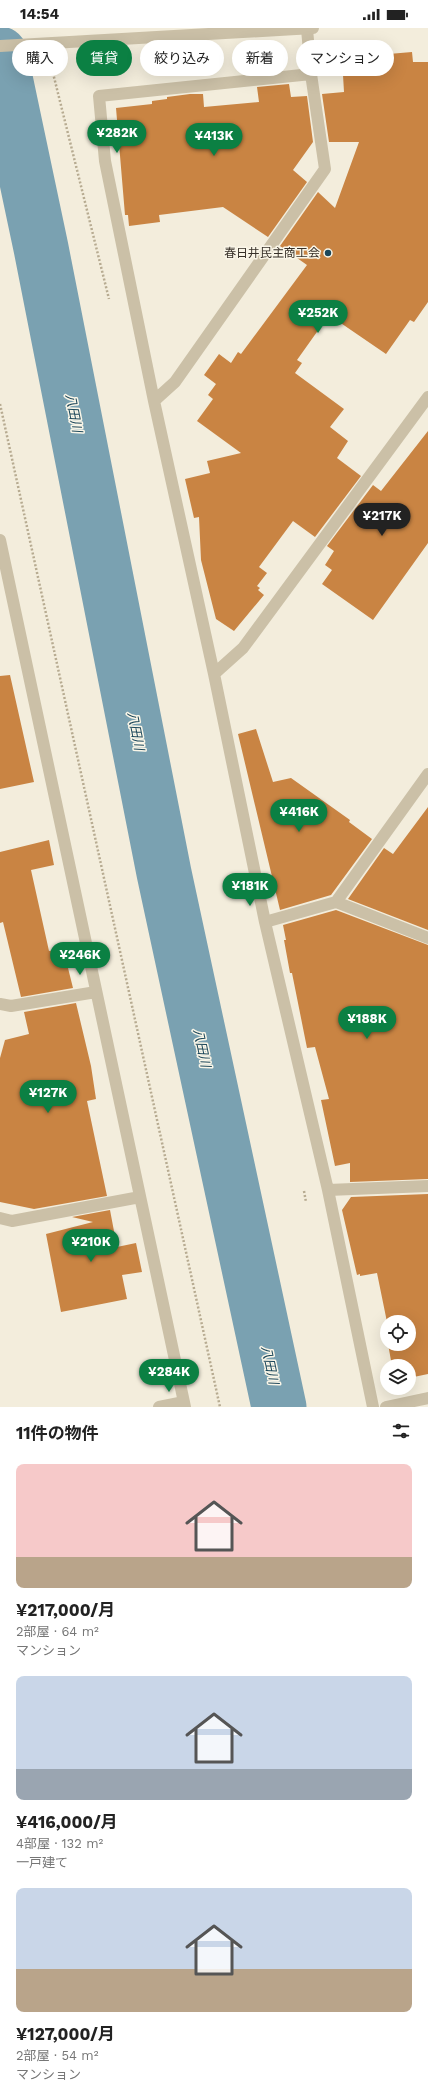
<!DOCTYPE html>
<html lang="ja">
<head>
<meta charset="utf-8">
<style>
	body { margin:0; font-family:"Work Sans","Noto Sans JP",sans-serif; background:#f6f6f6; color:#222; height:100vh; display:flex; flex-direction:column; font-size:15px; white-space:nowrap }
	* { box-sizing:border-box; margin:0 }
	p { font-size:13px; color:#767676 }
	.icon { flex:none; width:22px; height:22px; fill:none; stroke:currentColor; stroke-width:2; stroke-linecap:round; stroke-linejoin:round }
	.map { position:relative; height:1379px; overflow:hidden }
	.details { display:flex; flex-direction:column; background:#fff; flex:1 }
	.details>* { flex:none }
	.hud { position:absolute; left:12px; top:12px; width:404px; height:36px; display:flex; gap:8px }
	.fabs { position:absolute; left:380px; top:1287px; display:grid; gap:8px }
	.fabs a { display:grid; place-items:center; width:36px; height:36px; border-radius:50%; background:#fff; box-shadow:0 4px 16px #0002; font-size:20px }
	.price { position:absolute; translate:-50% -34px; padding:0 9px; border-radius:14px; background:#0b8043; color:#fff; font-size:13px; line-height:26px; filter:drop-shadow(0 1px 2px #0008) }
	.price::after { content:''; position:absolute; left:50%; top:24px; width:12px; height:9px; margin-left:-6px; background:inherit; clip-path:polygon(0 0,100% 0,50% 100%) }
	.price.current { background:#222; color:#fff }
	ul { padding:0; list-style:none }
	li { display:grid; align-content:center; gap:8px; height:212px; padding:0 16px }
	li span { display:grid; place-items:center; height:124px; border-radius:8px; color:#555 }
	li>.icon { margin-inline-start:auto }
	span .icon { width:72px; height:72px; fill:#fffc; stroke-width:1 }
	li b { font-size:17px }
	h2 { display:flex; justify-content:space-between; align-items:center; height:48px; padding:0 16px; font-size:17px }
	.chip { padding:0 14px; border-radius:18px; background:#fff; box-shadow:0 4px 16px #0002; font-size:14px; line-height:36px }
	.chip.current { background:#0b8043; color:#fff }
	.status { display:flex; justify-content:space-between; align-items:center; height:28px; padding:0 20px; background:#fff; direction:ltr }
	.status svg { height:11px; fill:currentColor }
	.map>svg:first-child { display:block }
</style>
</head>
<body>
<div class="status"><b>14:54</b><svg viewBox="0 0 49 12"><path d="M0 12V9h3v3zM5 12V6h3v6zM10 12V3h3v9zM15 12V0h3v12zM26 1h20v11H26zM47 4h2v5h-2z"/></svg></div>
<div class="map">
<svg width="428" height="1379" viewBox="0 0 428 1379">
	<rect width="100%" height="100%" fill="#f3eddc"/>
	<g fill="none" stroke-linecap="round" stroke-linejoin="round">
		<path stroke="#7aa1b1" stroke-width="55" d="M0 26 41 220 164 845 279 1379"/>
	</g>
	<path fill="#c98443" d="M412 24 413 34H428V274L414 294 410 292 386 326 329 287 297 332 302 335 295 345 344 381 330 399 348 413 337 430 361 448 315 509 293 493 259 539 267 545 257 558 260 560 258 562 264 567 234 603 216 591 201 532 199 489 194 490 185 451 210 445 207 433 241 425 197 393 213 371 208 367 216 356 204 347 219 326 231 335 238 324 241 326 307 237 280 218 318 164 335 180 359 114H329L322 66 344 64 342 30Z
		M289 56 291 69 307 68 313 114 293 142 307 154 268 209 223 179 159 187 160 194 129 198 128 187H125L116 80 152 76V73L167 71V69L190 66H203L204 79 259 74 257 59Z
		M428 403V515L373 592 322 556 332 542 325 537 334 523 327 518 373 457 381 463Z
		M10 647 34 754 0 761V648Z
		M256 701 273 754 291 750 350 792 349 794 372 811 331 867 280 882 238 706Z
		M428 779V902L348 871 384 820 393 826Z
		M49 812 54 837 31 842 49 923 63 920 73 960 21 969 3 894 0 895V824Z
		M336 882 428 917V1151L350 1154V1135L335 1138 321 1072 329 1071 315 1019 307 1020 292 945H290L284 912H286L283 897Z
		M76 975 91 1038 96 1071 87 1073 107 1168 34 1181 0 1174V1030L5 1012 29 1006 24 984Z
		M428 1166V1346L409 1350V1338H392L388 1316H409V1294H387L377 1245 360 1248V1246L357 1247 342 1182 351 1169Z
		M110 1182 117 1219 136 1215 142 1244 122 1247 127 1271 61 1284 46 1206 93 1194 72 1189Z"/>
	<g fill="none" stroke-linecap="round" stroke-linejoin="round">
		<path stroke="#b7ab91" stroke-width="2.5" stroke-dasharray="2 2" stroke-linecap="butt" d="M51 37 109 271
			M0 376 220 1379
			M304 1163 306 1174"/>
		<path stroke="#cbc0a7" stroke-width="12" d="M0 18 313 0
			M311 46 99 68 105 133 154 373 214 646 265 894 328 1162 373 1379
			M154 373 175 354 325 141 311 46 307 1
			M0 512 185 1379
			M214 646 243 620 428 369
			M336 874 428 910
			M265 894 336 874 428 746
			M0 976 11 978 96 964
			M328 1162 428 1158
			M0 1190 12 1193 140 1169
			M159 1379 184 1374
			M386 1379 428 1370"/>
	</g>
	<circle fill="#1c475a" stroke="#faf6e8" stroke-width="1.5" cx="328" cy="225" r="4"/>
	<g text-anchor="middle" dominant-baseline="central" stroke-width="3" stroke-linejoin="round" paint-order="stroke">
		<g font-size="12" fill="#373028" stroke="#faf6e8" text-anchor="end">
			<text x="320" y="225">春日井民主商工会</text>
		</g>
		<g font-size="13" font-style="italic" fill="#1c475a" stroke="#faf6e8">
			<text transform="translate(74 385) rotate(79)">八田川</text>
			<text transform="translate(136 703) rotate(79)">八田川</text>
			<text transform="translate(202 1020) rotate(78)">八田川</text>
			<text transform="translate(270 1337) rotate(78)">八田川</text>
		</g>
	</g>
</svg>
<div class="fabs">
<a><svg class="icon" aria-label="locate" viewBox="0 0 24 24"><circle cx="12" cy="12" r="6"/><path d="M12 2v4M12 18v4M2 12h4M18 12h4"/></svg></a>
<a><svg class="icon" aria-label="layers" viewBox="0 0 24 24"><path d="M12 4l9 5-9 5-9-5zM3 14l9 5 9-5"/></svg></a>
</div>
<b class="price" style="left:117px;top:126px">¥282K</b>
<b class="price" style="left:214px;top:129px">¥413K</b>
<b class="price" style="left:318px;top:306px">¥252K</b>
<b class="price current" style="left:382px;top:509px">¥217K</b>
<b class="price" style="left:299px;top:805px">¥416K</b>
<b class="price" style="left:250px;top:879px">¥181K</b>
<b class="price" style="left:80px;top:948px">¥246K</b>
<b class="price" style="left:367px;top:1012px">¥188K</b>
<b class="price" style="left:48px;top:1086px">¥127K</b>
<b class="price" style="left:91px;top:1235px">¥210K</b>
<b class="price" style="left:169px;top:1365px">¥284K</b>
<div class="hud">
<a class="chip">購入</a>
<a class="chip current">賃貸</a>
<a class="chip">絞り込み</a>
<a class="chip">新着</a>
<a class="chip">マンション</a>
</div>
</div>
<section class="details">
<h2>11件の物件<svg class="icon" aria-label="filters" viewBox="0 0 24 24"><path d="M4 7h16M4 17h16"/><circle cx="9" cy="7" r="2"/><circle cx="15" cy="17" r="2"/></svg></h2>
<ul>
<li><span style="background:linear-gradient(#f6c9c9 75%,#b9a48a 0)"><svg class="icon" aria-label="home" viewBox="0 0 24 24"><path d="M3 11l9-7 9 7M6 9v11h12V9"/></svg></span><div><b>¥217,000/月</b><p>2部屋 · 64 m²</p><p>マンション</p></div></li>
<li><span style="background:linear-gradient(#c9d6e8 75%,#9aa5b1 0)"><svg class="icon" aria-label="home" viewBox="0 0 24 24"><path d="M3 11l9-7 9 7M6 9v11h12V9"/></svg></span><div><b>¥416,000/月</b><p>4部屋 · 132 m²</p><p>一戸建て</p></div></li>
<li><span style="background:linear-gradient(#c9d6e8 65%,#b9a48a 0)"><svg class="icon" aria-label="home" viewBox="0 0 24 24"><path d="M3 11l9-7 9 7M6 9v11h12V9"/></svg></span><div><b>¥127,000/月</b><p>2部屋 · 54 m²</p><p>マンション</p></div></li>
</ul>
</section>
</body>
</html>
